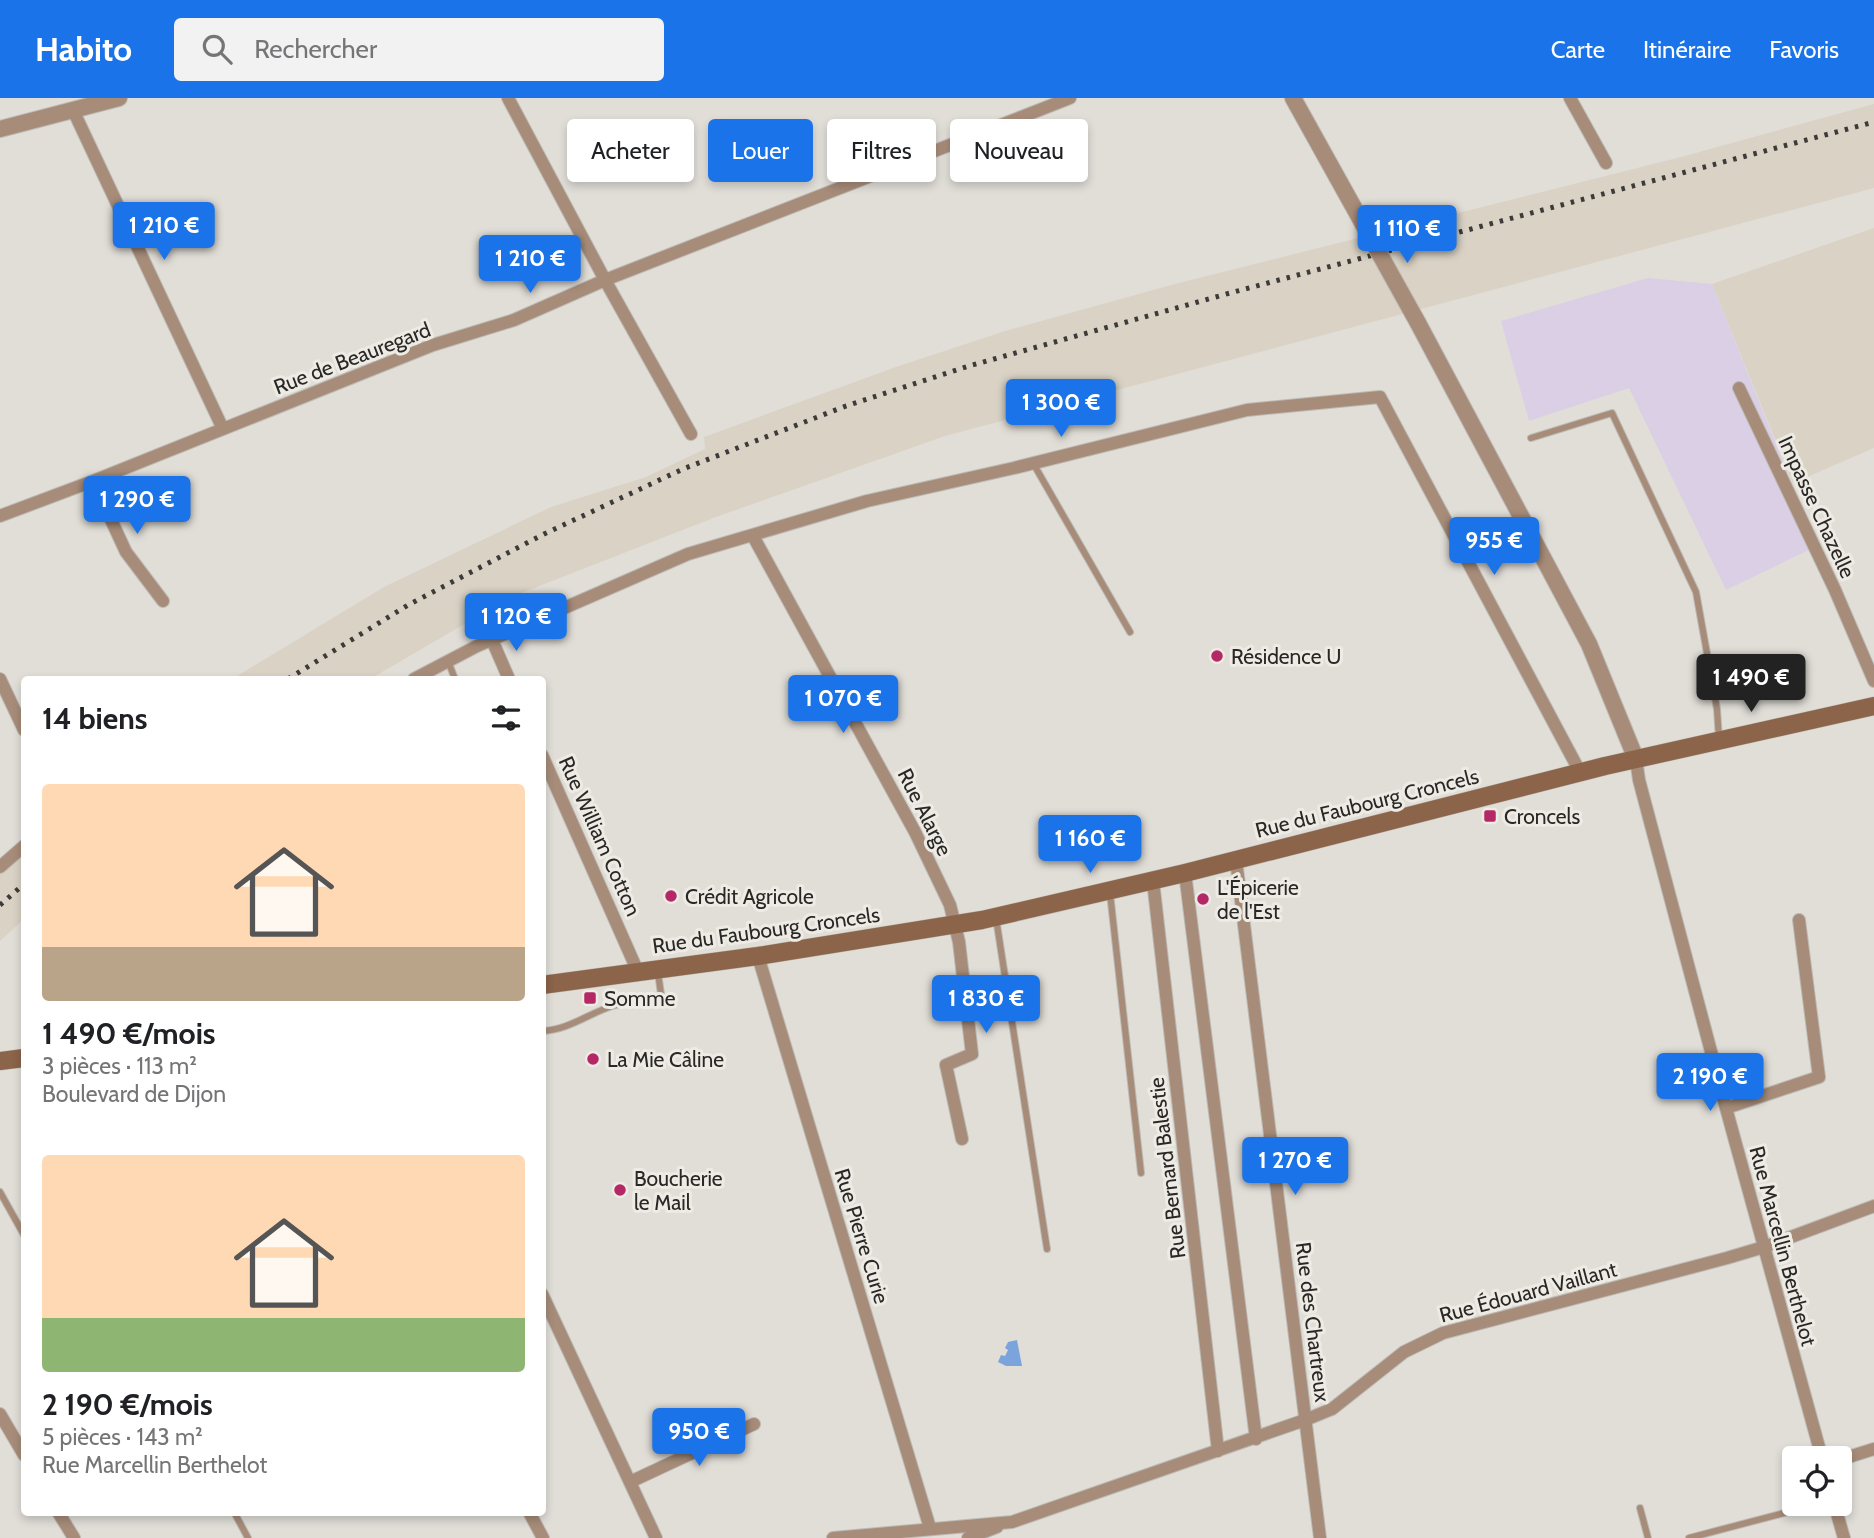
<!DOCTYPE html>
<html lang="fr">
<head>
<meta charset="utf-8">
<style>
	body { margin:0; font-family:Cabin,sans-serif; background:#f2f2f2; color:#202124; height:100vh; display:flex; flex-direction:column; font-size:26px; white-space:nowrap }
	* { box-sizing:border-box; margin:0 }
	p { font-size:23px; color:#757577 }
	.icon { flex:none; width:38px; height:38px; fill:none; stroke:currentColor; stroke-width:2; stroke-linecap:round; stroke-linejoin:round }
	.map { position:relative; flex:1; overflow:hidden }
	.side { position:absolute; left:21px; top:578px; width:525px; height:840px; display:flex; flex-direction:column; background:#fff; border-radius:7px; box-shadow:0 4px 10px #0003 }
	.side>* { flex:none }
	.guide { position:absolute; left:567px; top:21px; width:665px; height:63px; display:flex; gap:14px }
	.tools { position:absolute; left:1782px; top:1348px; display:grid; gap:14px }
	.tools a { display:grid; place-items:center; width:70px; height:70px; border-radius:7px; background:#fff; box-shadow:0 4px 10px #0003; font-size:35px }
	.price { position:absolute; translate:-50% -60px; padding:0 16px; border-radius:7px; background:#1a73e8; color:#fff; font-size:23px; line-height:46px; filter:drop-shadow(0 2px 4px #0008) }
	.price::after { content:''; position:absolute; left:50%; top:42px; width:21px; height:16px; margin-left:-10px; background:inherit; clip-path:polygon(0 0,100% 0,50% 100%) }
	.price.selected { background:#222; color:#fff }
	ul { padding:0; list-style:none }
	li { display:grid; align-content:center; gap:14px; height:371px; padding:0 21px }
	li span { display:grid; place-items:center; height:217px; border-radius:7px; color:#555 }
	li>.icon { margin-inline-start:auto }
	span .icon { width:126px; height:126px; fill:#fffc; stroke-width:1 }
	li b { font-size:30px }
	h2 { display:flex; justify-content:space-between; align-items:center; height:84px; padding:0 21px; font-size:30px }
	.chip { padding:0 24px; border-radius:7px; background:#fff; box-shadow:0 4px 10px #0003; font-size:24px; line-height:63px }
	.chip.selected { background:#1a73e8; color:#fff }
	header { display:flex; align-items:center; gap:42px; box-sizing:border-box; height:98px; padding:0 35px; background:#1a73e8; color:#fff }
	header strong { font-size:33px }
	nav { display:flex; gap:38px; margin-inline-start:auto; font-size:24px }
	.search { width:490px; height:63px; background:#f2f2f2; display:flex; align-items:center; gap:18px; box-sizing:border-box; padding:0 24px; border-radius:7px; color:#757577; font-size:26px }
	.map>svg:first-child { display:block }
</style>
</head>
<body>
<header>
<strong>Habito</strong>
<div class="search"><svg class="icon" aria-label="search" viewBox="0 0 24 24"><circle cx="10" cy="10" r="6"/><path d="M15 15l6 6"/></svg>Rechercher</div>
<nav><a>Carte</a><a>Itinéraire</a><a>Favoris</a></nav>
</header>
<div class="map">
<svg width="1874" height="1440" viewBox="0 0 1874 1440">
	<rect width="100%" height="100%" fill="#e1ded8"/>
	<path fill="#d9d2c5" d="M1874 6V90L945 338 716 419 511 499 370 581H232L384 489 551 409 646 379 705 351 704 339 896 269 1002 234 1175 186 1681 59Z
		M1874 130V350L1793 385 1712 186Z
		M24 755V821L0 843V775Z"/>
	<path fill="#dacfe4" d="M1648 180 1712 186 1817 448 1726 492 1629 290 1529 323 1501 223Z"/>
	<path fill="#7ba4dc" d="M1017 1242 1022 1268H1006L998 1264 1001 1257 1005 1258 1008 1252 1005 1250 1008 1244Z"/>
	<g fill="none" stroke-linecap="round" stroke-linejoin="round">
		<g stroke="#bcbab4" stroke-width="8">
			<path id="service" d="M1531 340 1612 315 1696 494 1717 611 1719 641
				M1033 365 1130 534
				M448 563 455 581
				M1110 795 1141 1075
				M996 820 1047 1151
				M542 933C568 932 588 916 612 908 627 903 641 905 657 906L661 896 658 875
				M0 1094 24 1137
				M1640 1410 1648 1440
				M234 1414 248 1440
				M1689 1440 1822 1405"/>
		</g>
		<g stroke="#bcbab4" stroke-width="14">
			<path id="minor" d="M508 0 605 182 691 336
				M1570 0 1606 65
				M73 12 223 331
				M1739 290 1835 492 1874 583
				M93 383 126 454 163 503
				M0 418 93 383 433 247 514 222 605 182 1070 0
				M753 438 915 734 950 807 959 844 972 956 946 967 962 1041
				M492 542 509 581
				M0 581 24 632
				M414 581 477 548 688 456 867 403 1014 370 1247 312 1380 299 1580 674
				M542 657 638 874
				M1636 661 1639 682 1726 1010 1822 1360
				M1236 762 1320 1440
				M0 769 24 748
				M1185 775 1256 1341
				M1153 783 1218 1353
				M758 858 930 1430
				M1726 1010 1819 979 1799 822
				M542 1196 656 1440
				M0 1316 24 1357
				M1839 1362 1874 1351
				M630 1384 754 1326
				M1834 1405 1844 1440
				M58 1414 74 1440
				M529 1414 543 1440
				M833 1440 1012 1424 1305 1322 1332 1311 1404 1254 1443 1235 1727 1160 1764 1149 1874 1108
				M968 1440 997 1429"/>
		</g>
		<g stroke="#bcbab4" stroke-width="18">
			<path id="tertiary" d="M1293 0 1363 126
				M0 31 119 0
				M1418 225 1589 546 1636 661"/>
		</g>
		<g stroke="#bcbab4" stroke-width="19">
			<path id="secondary" d="M542 887 758 858 982 822 1185 775 1605 668 1874 608
				M0 963 24 960"/>
		</g>
		<use href="#service" stroke="#a78c79" stroke-width="6"/>
		<use href="#minor" stroke="#a78c79" stroke-width="12"/>
		<use href="#tertiary" stroke="#a78c79" stroke-width="16"/>
		<use href="#secondary" stroke="#8b6449" stroke-width="18"/>
		<path stroke="#3c3b39" stroke-width="5" stroke-dasharray="3.5 7" stroke-linecap="butt" d="M288 581 408 507 544 436 683 371 846 308 969 268 1230 195 1874 24
			M0 807 24 786"/>
		<g stroke="#bcbab4" stroke-width="18" stroke-linecap="butt">
			<path id="tertiary-bridge" d="M1363 126 1418 225"/>
		</g>
		<use href="#tertiary-bridge" stroke="#a78c79" stroke-width="16"/>
	</g>
	<g fill="#b42965" stroke="#eeebe5" stroke-width="2.5">
		<circle cx="1217" cy="558" r="7"/>
		<rect x="1483" y="711" width="14" height="14" rx="3.5"/>
		<circle cx="671" cy="798" r="7"/>
		<circle cx="1203" cy="801" r="7"/>
		<rect x="583" y="893" width="14" height="14" rx="3.5"/>
		<circle cx="593" cy="961" r="7"/>
		<circle cx="620" cy="1092" r="7"/>
	</g>
	<g text-anchor="middle" dominant-baseline="central" stroke-width="6" stroke-linejoin="round" paint-order="stroke">
		<g font-size="21" fill="#292826" stroke="#eeebe5">
			<text transform="translate(352 260) rotate(-21)">Rue de Beauregard</text>
			<text transform="translate(1817 409) rotate(65)">Impasse Chazelle</text>
			<text transform="translate(1367 705) rotate(-14)">Rue du Faubourg Croncels</text>
			<text transform="translate(925 714) rotate(63)">Rue Alarge</text>
			<text transform="translate(600 738) rotate(66)">Rue William Cotton</text>
			<text transform="translate(766 832) rotate(-8)">Rue du Faubourg Croncels</text>
			<text transform="translate(1167 1070) rotate(-97)">Rue Bernard Balestie</text>
			<text transform="translate(862 1138) rotate(73)">Rue Pierre Curie</text>
			<text transform="translate(1783 1148) rotate(75)">Rue Marcellin Berthelot</text>
			<text transform="translate(1528 1194) rotate(-15)">Rue Édouard Vaillant</text>
			<text transform="translate(1313 1224) rotate(83)">Rue des Chartreux</text>
		</g>
		<g font-size="21" fill="#292826" stroke="#eeebe5" text-anchor="start">
			<text x="1231" y="558">Résidence U</text>
			<text x="1504" y="718">Croncels</text>
			<text x="1217" y="789">L'Épicerie<tspan x="1217" dy="24">de l'Est</tspan></text>
			<text x="685" y="798">Crédit Agricole</text>
			<text x="604" y="900">Somme</text>
			<text x="607" y="961">La Mie Câline</text>
			<text x="634" y="1080">Boucherie<tspan x="634" dy="24">le Mail</tspan></text>
		</g>
	</g>
</svg>
<div class="tools">
<a><svg class="icon" aria-label="locate" viewBox="0 0 24 24"><circle cx="12" cy="12" r="6"/><path d="M12 2v4M12 18v4M2 12h4M18 12h4"/></svg></a>
</div>
<b class="price" style="left:164px;top:164px">1 210 €</b>
<b class="price" style="left:1407px;top:167px">1 110 €</b>
<b class="price" style="left:530px;top:197px">1 210 €</b>
<b class="price" style="left:1061px;top:341px">1 300 €</b>
<b class="price" style="left:137px;top:438px">1 290 €</b>
<b class="price" style="left:1494px;top:479px">955 €</b>
<b class="price" style="left:516px;top:555px">1 120 €</b>
<b class="price selected" style="left:1751px;top:616px">1 490 €</b>
<b class="price" style="left:843px;top:637px">1 070 €</b>
<b class="price" style="left:1090px;top:777px">1 160 €</b>
<b class="price" style="left:986px;top:937px">1 830 €</b>
<b class="price" style="left:1710px;top:1015px">2 190 €</b>
<b class="price" style="left:1295px;top:1099px">1 270 €</b>
<b class="price" style="left:699px;top:1370px">950 €</b>
<div class="guide">
<a class="chip">Acheter</a>
<a class="chip selected">Louer</a>
<a class="chip">Filtres</a>
<a class="chip">Nouveau</a>
</div>
<section class="side">
<h2>14 biens<svg class="icon" aria-label="filters" viewBox="0 0 24 24"><path d="M4 7h16M4 17h16"/><circle cx="9" cy="7" r="2"/><circle cx="15" cy="17" r="2"/></svg></h2>
<ul>
<li><span style="background:linear-gradient(#ffd9b3 75%,#b9a48a 0)"><svg class="icon" aria-label="home" viewBox="0 0 24 24"><path d="M3 11l9-7 9 7M6 9v11h12V9"/></svg></span><div><b>1 490 €/mois</b><p>3 pièces · 113 m²</p><p>Boulevard de Dijon</p></div></li>
<li><span style="background:linear-gradient(#ffd9b3 75%,#8fb573 0)"><svg class="icon" aria-label="home" viewBox="0 0 24 24"><path d="M3 11l9-7 9 7M6 9v11h12V9"/></svg></span><div><b>2 190 €/mois</b><p>5 pièces · 143 m²</p><p>Rue Marcellin Berthelot</p></div></li>
</ul>
</section>
</div>
</body>
</html>
